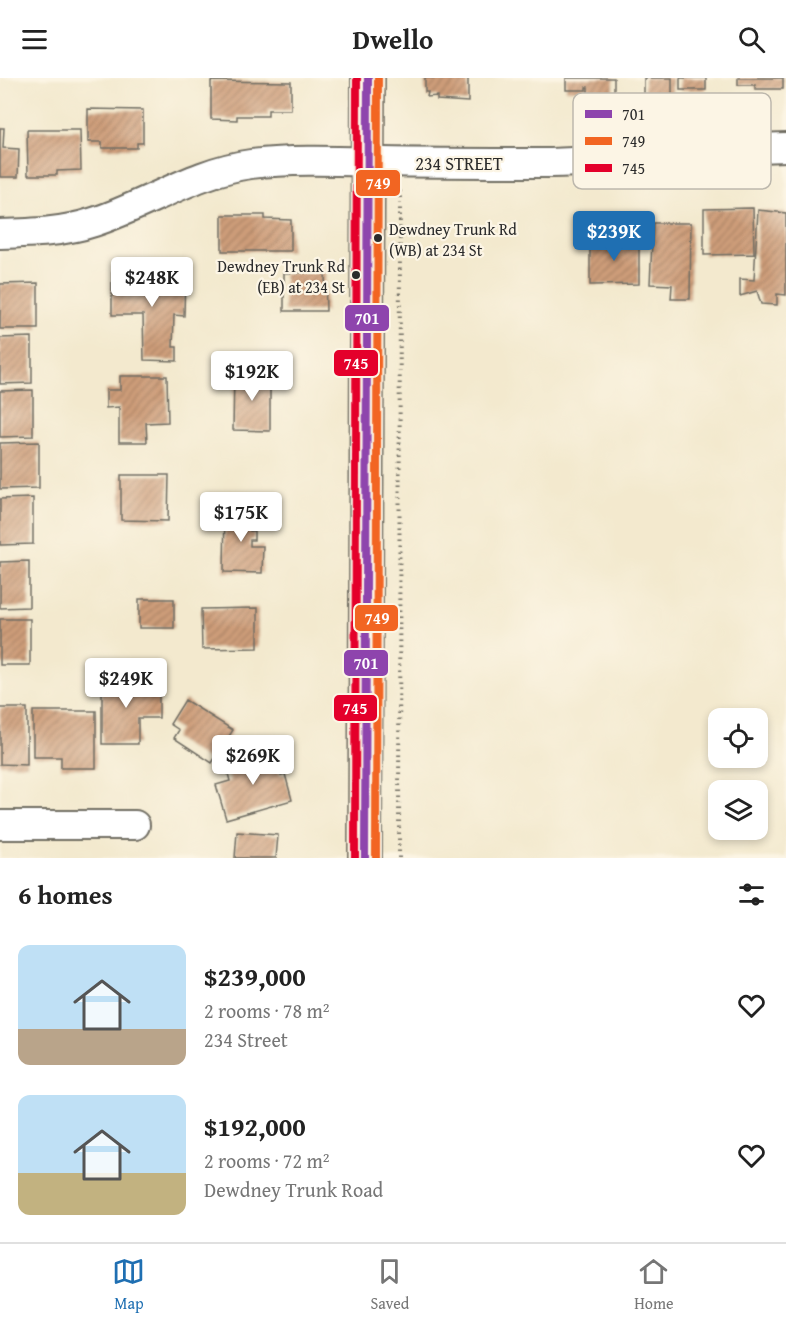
<!DOCTYPE html>
<html lang="en">
<head>
<meta charset="utf-8">
<style>
	body { margin:0; font-family:"Gentium Book Plus",serif; background:#f2f2f2; color:#222; height:100vh; display:flex; flex-direction:column; font-size:22px; white-space:nowrap }
	* { box-sizing:border-box; margin:0 }
	p { font-size:20px; color:#767676 }
	.icon { flex:none; width:33px; height:33px; fill:none; stroke:currentColor; stroke-width:2; stroke-linecap:round; stroke-linejoin:round }
	.map { position:relative; height:780px; overflow:hidden }
	.details { display:flex; flex-direction:column; background:#fff; flex:1 }
	.details>* { flex:none }
	.tools { position:absolute; left:708px; top:630px; display:grid; gap:12px }
	.tools a { display:grid; place-items:center; width:60px; height:60px; border-radius:12px; background:#fff; box-shadow:0 3px 9px #0003; font-size:30px }
	.price { position:absolute; translate:-50% -51px; padding:0 14px; border-radius:6px; background:#fff; color:#222; font-size:20px; line-height:39px; filter:drop-shadow(0 2px 3px #0008) }
	.price::after { content:''; position:absolute; left:50%; top:36px; width:18px; height:14px; margin-left:-9px; background:inherit; clip-path:polygon(0 0,100% 0,50% 100%) }
	.price.active { background:#1f6fb2; color:#fff }
	ul { padding:0; list-style:none }
	li { display:flex; align-items:center; gap:18px; height:150px; padding:0 18px }
	li span { display:grid; place-items:center; flex:none; width:168px; height:120px; border-radius:12px; color:#555 }
	li>.icon { margin-inline-start:auto }
	span .icon { width:72px; height:72px; fill:#fffc; stroke-width:1 }
	li b { font-size:26px }
	h2 { display:flex; justify-content:space-between; align-items:center; height:72px; padding:0 18px; font-size:26px }
	header { display:flex; justify-content:space-between; align-items:center; height:78px; padding:0 18px; background:#fff; font-size:27px; font-weight:800 }
	.menu { display:flex; justify-content:space-around; align-items:center; height:84px; border-top:2px solid #e0e0e0; background:#fff; font-size:16px; color:#767676 }
	.menu a { display:grid; justify-items:center; gap:3px }
	.menu .active { color:#1f6fb2 }
	.map>svg:first-child { display:block }
</style>
</head>
<body>
<header><svg class="icon" aria-label="menu" viewBox="0 0 24 24"><path d="M4 6h16M4 12h16M4 18h16"/></svg>Dwello<svg class="icon" aria-label="search" viewBox="0 0 24 24"><circle cx="10" cy="10" r="6"/><path d="M15 15l6 6"/></svg></header>
<div class="map">
<svg width="786" height="780" viewBox="0 0 786 780">
	<defs>
		<pattern id="building-hatch" width="6" height="6" patternUnits="userSpaceOnUse" patternTransform="scale(1.5)"><rect width="6" height="6" fill="#ce9d79"/><path d="M-1 1l2-2M0 6l6-6M5 7l2-2" fill="none" stroke="#a78063"/></pattern>
	</defs>
	<rect width="100%" height="100%" fill="#fcf5e5"/>
	<filter id="ink" filterUnits="userSpaceOnUse"><feTurbulence type="fractalNoise" baseFrequency=".0167" numOctaves="2"/><feDisplacementMap in="SourceGraphic" scale="12" xChannelSelector="R" yChannelSelector="G"/><feConvolveMatrix kernelMatrix="1 2 1 2 8 2 1 2 1" color-interpolation-filters="sRGB"/></filter>
	<filter id="wash" filterUnits="userSpaceOnUse"><feTurbulence type="fractalNoise" baseFrequency=".008" numOctaves="4" result="noise"/><feDisplacementMap in="SourceGraphic" scale="24" xChannelSelector="R" yChannelSelector="G"/><feGaussianBlur stdDeviation="1.35" result="paint"/><feColorMatrix in="noise" values="0 0 0 0 0 0 0 0 0 0 0 0 0 0 0 0 0 1.4 0 .05"/><feComposite in="paint" operator="in"/></filter>
	<g filter="url(#wash)">
		<rect width="100%" height="100%" fill="#f3e9ce"/>
		<g id="blocks">
			<path fill="url(#building-hatch)" d="M425 0H468V24L437 22V18L427 19 428 14H425Z
				M566 0H614V19H588V9H586V12H566Z
				M644 0H672V18H644Z
				M680 0H706V12H680Z
				M738 0H783V11H755V7H738Z
				M211 3 291 4V32H268V38H237V42L211 41Z
				M88 31 143 32V65H137V70H102V64H88Z
				M0 50H4L3 70 19 71 18 99H0Z
				M27 52H80L81 92 57 93V97H28Z
				M753 130 754 176 704 177V131Z
				M758 132 786 135V217L777 216V227L761 226 757 213 740 218V201L754 202Z
				M222 137H265V141L291 142V173H222Z
				M653 145H691L690 221H671L672 207 650 206Z
				M639 160V206L590 207V161Z
				M112 194 185 195 184 238 174 237 173 269H177V283L144 282 143 237H112Z
				M325 194 326 233H284V195Z
				M38 205V251H0V206Z
				M32 259V305L0 306V260Z
				M234 296H270V353L233 352Z
				M120 298H167L168 344 146 345 147 364H119V329L106 330V312H120Z
				M33 312V358L0 359V313Z
				M39 364V410L0 411V365Z
				M121 397H169L168 443 121 442Z
				M33 420V466L0 467V421Z
				M225 428H250V453H254V462H250V468H263L262 495 224 494Z
				M29 483V529L0 530V484Z
				M139 521H174V550H139Z
				M258 530V570L202 571 201 531Z
				M0 541H30V587H0Z
				M102 599H138V609H159V640H138V666H102Z
				M185 622 233 652 212 685 174 660 179 652 170 646Z
				M0 630H27V687L0 686Z
				M33 633H96V690H61V679H33Z
				M273 674 281 697 285 696 292 722 226 741 216 707 230 703 226 688Z
				M237 754 278 757 276 780H235Z"/>
		</g>
	</g>
	<g filter="url(#ink)">
		<use href="#blocks" fill-opacity="0" stroke="#716e64" stroke-width="1.5"/>
		<g fill="none" stroke-linecap="round" stroke-linejoin="round">
			<g stroke="#716e64" stroke-width="32">
				<path id="minor" d="M0 156C32 155 64 154 94 144 147 127 196 93 251 86 295 81 339 83 383 84 439 85 495 85 551 85 629 83 707 71 786 69
					M0 747H135"/>
			</g>
			<g stroke="#716e64" stroke-width="36">
				<path id="secondary" d="M365 780 368 0"/>
			</g>
			<path stroke="#716e64" stroke-width="4" stroke-dasharray="1.5 4.5" stroke-linecap="butt" d="M399 780 400 110"/>
			<use href="#minor" stroke="#fff" stroke-width="28"/>
			<use href="#secondary" stroke="#fee5c5" stroke-width="33"/>
			<g stroke="#fcf5e5" stroke-width="12">
				<path id="bus-1" d="M365 780 368 0"/>
			</g>
			<g stroke="#fcf5e5" stroke-width="12">
				<path id="bus-2" d="M376 780 378 0"/>
			</g>
			<g stroke="#fcf5e5" stroke-width="12">
				<path id="bus-3" d="M355 780 357 0"/>
			</g>
			<use href="#bus-1" stroke="#8e44ad" stroke-width="8"/>
			<use href="#bus-2" stroke="#f26522" stroke-width="8"/>
			<use href="#bus-3" stroke="#e4002b" stroke-width="8"/>
		</g>
	</g>
	<g fill="#2b2b2b" stroke="#fcf5e5" stroke-width="2">
		<circle cx="378" cy="160" r="5"/>
		<circle cx="356" cy="197" r="5"/>
	</g>
	<g text-anchor="middle" dominant-baseline="central" stroke-width="4.5" stroke-linejoin="round" paint-order="stroke">
		<g font-size="16" fill="#2b2b2b" stroke="#fcf5e5" text-anchor="start">
			<text x="389" y="151">Dewdney Trunk Rd<tspan x="389" dy="21">(WB) at 234 St</tspan></text>
			<text x="345" y="188" text-anchor="end">Dewdney Trunk Rd<tspan x="345" dy="21">(EB) at 234 St</tspan></text>
		</g>
		<g font-size="18" fill="#2b2b2b" stroke="#fcf5e5">
			<text x="459" y="85">234 STREET</text>
		</g>
	</g>
	<rect x="573" y="15" width="198" height="96" rx="9" fill="#fcf5e5" stroke="#bdb8ad" stroke-width="1.5"/>
	<rect x="585" y="32" width="27" height="8" fill="#8e44ad"/>
	<rect x="585" y="59" width="27" height="8" fill="#f26522"/>
	<rect x="585" y="86" width="27" height="8" fill="#e4002b"/>
	<g font-size="16" fill="#2b2b2b">
		<text x="622" y="42">701</text>
		<text x="622" y="69">749</text>
		<text x="622" y="96">745</text>
	</g>
	<g stroke="#fcf5e5" stroke-width="2">
		<rect x="355" y="91" width="46" height="28" rx="6" fill="#f26522"/>
		<rect x="344" y="226" width="46" height="28" rx="6" fill="#8e44ad"/>
		<rect x="333" y="271" width="46" height="28" rx="6" fill="#e4002b"/>
		<rect x="354" y="526" width="45" height="28" rx="6" fill="#f26522"/>
		<rect x="343" y="571" width="46" height="28" rx="6" fill="#8e44ad"/>
		<rect x="333" y="616" width="45" height="28" rx="6" fill="#e4002b"/>
	</g>
	<g font-size="16" text-anchor="middle" font-weight="bold" fill="#fff">
		<text x="378" y="111">749</text>
		<text x="367" y="246">701</text>
		<text x="356" y="291">745</text>
		<text x="377" y="546">749</text>
		<text x="366" y="591">701</text>
		<text x="355" y="636">745</text>
	</g>
</svg>
<div class="tools">
<a><svg class="icon" aria-label="locate" viewBox="0 0 24 24"><circle cx="12" cy="12" r="6"/><path d="M12 2v4M12 18v4M2 12h4M18 12h4"/></svg></a>
<a><svg class="icon" aria-label="layers" viewBox="0 0 24 24"><path d="M12 4l9 5-9 5-9-5zM3 14l9 5 9-5"/></svg></a>
</div>
<b class="price active" style="left:614px;top:184px">$239K</b>
<b class="price" style="left:152px;top:230px">$248K</b>
<b class="price" style="left:252px;top:324px">$192K</b>
<b class="price" style="left:241px;top:465px">$175K</b>
<b class="price" style="left:126px;top:631px">$249K</b>
<b class="price" style="left:253px;top:708px">$269K</b>
</div>
<section class="details">
<h2>6 homes<svg class="icon" aria-label="filters" viewBox="0 0 24 24"><path d="M4 7h16M4 17h16"/><circle cx="9" cy="7" r="2"/><circle cx="15" cy="17" r="2"/></svg></h2>
<ul>
<li><span style="background:linear-gradient(#bfe0f5 70%,#b9a48a 0)"><svg class="icon" aria-label="home" viewBox="0 0 24 24"><path d="M3 11l9-7 9 7M6 9v11h12V9"/></svg></span><div><b>$239,000</b><p>2 rooms · 78 m²</p><p>234 Street</p></div><svg class="icon" aria-label="heart" viewBox="0 0 24 24"><path d="M12 20l-8-8c-3-5 5-10 8-4 3-6 11-1 8 4z"/></svg></li>
<li><span style="background:linear-gradient(#bfe0f5 65%,#c2b280 0)"><svg class="icon" aria-label="home" viewBox="0 0 24 24"><path d="M3 11l9-7 9 7M6 9v11h12V9"/></svg></span><div><b>$192,000</b><p>2 rooms · 72 m²</p><p>Dewdney Trunk Road</p></div><svg class="icon" aria-label="heart" viewBox="0 0 24 24"><path d="M12 20l-8-8c-3-5 5-10 8-4 3-6 11-1 8 4z"/></svg></li>
</ul>
</section>
<nav class="menu">
<a class="active"><svg class="icon" aria-label="map" viewBox="0 0 24 24"><path d="M3 6l6-2 6 2 6-2v14l-6 2-6-2-6 2zM9 4v14M15 6v14"/></svg>Map</a>
<a><svg class="icon" aria-label="saved" viewBox="0 0 24 24"><path d="M7 4h10v16l-5-4-5 4z"/></svg>Saved</a>
<a><svg class="icon" aria-label="home" viewBox="0 0 24 24"><path d="M3 11l9-7 9 7M6 9v11h12V9"/></svg>Home</a>
</nav>
</body>
</html>
